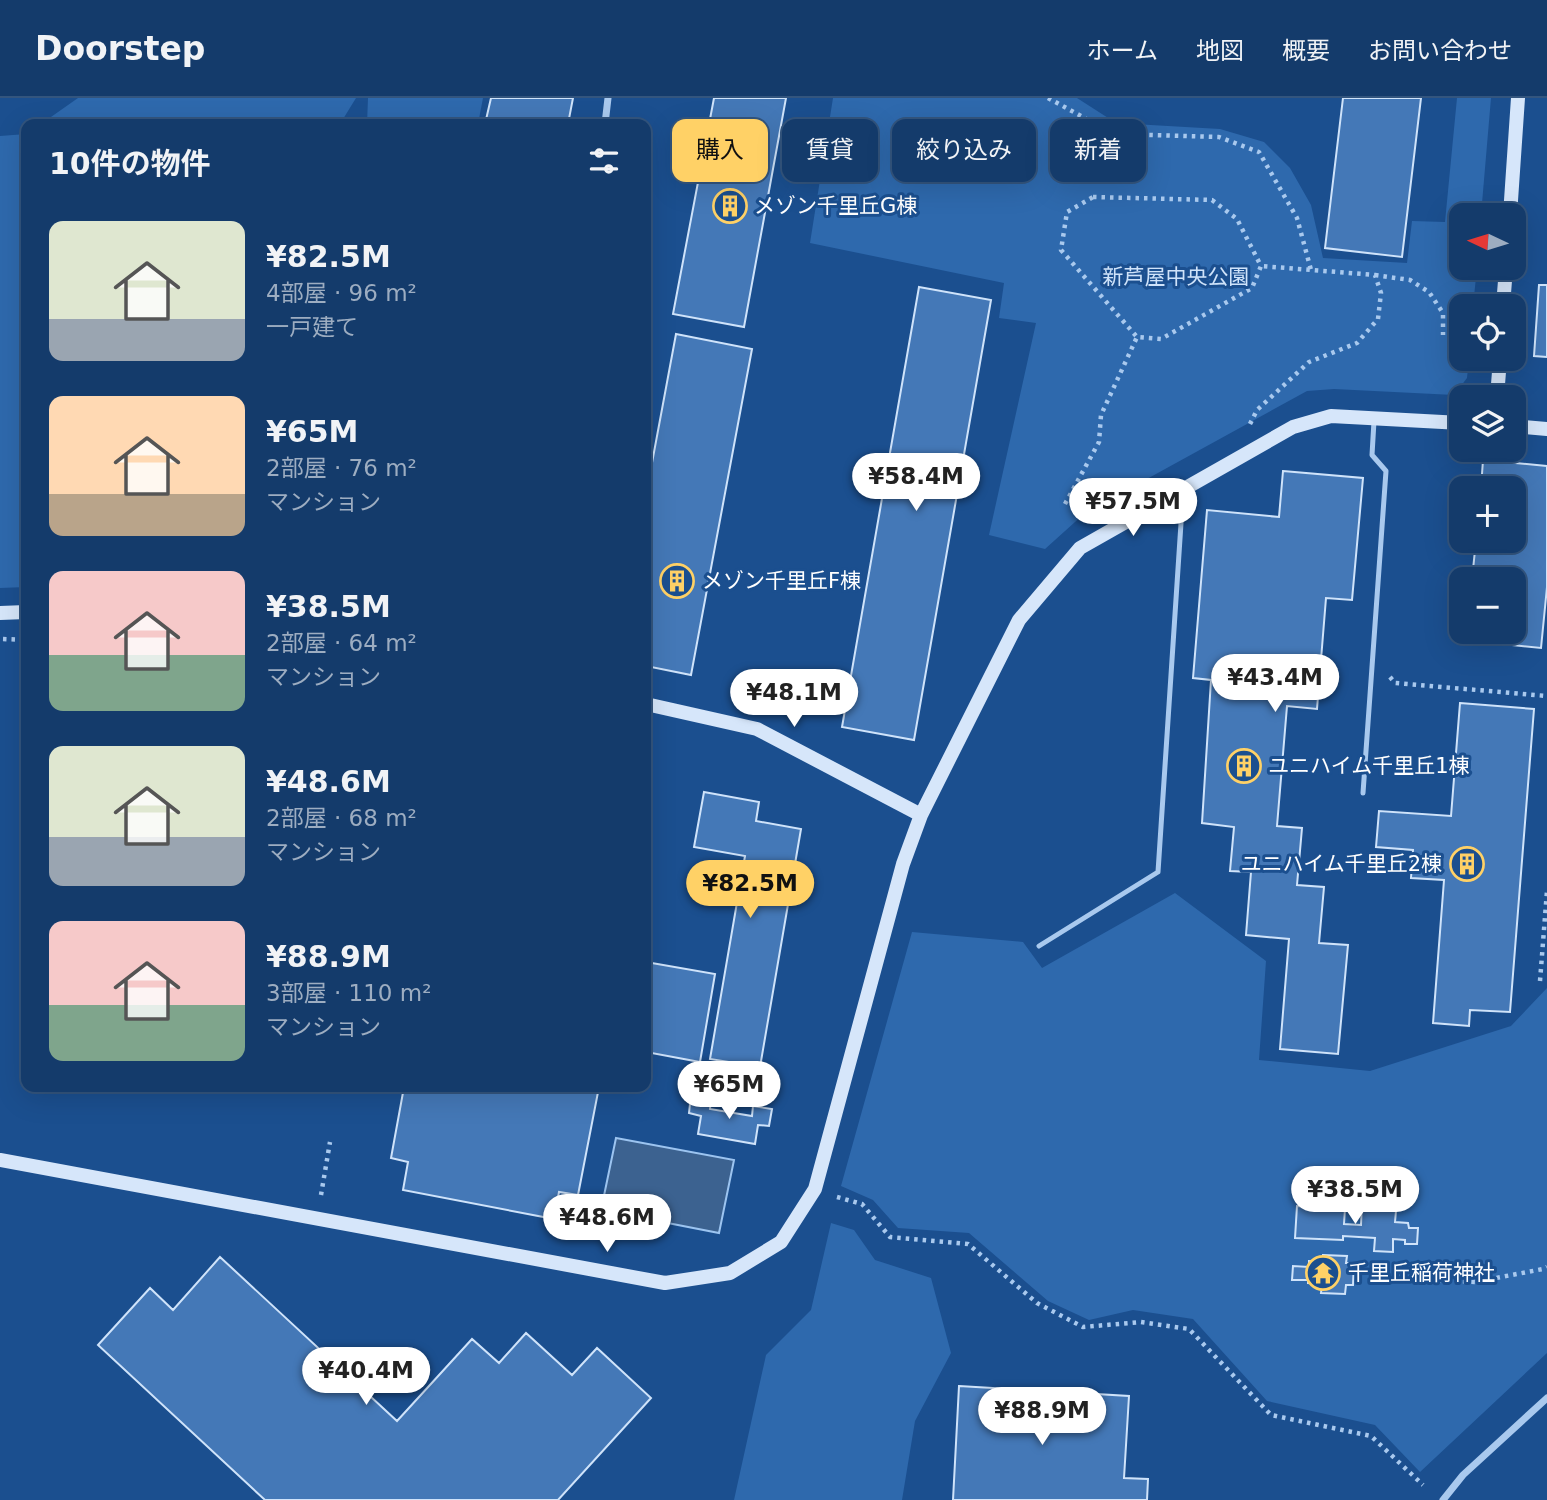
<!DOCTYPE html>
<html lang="ja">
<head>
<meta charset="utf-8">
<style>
	body { margin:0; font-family:"DejaVu Sans","Noto Sans JP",sans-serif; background:#214673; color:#f1f3f6; height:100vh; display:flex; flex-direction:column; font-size:26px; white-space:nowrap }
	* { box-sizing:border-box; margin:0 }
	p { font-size:23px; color:#9dadc1 }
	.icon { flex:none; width:38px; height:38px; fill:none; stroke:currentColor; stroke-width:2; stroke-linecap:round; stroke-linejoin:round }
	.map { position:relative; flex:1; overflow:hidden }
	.details { position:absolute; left:21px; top:21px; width:630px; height:973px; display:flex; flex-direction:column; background:#143b6b; border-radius:14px; box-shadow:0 7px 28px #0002,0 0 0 2px #33557e }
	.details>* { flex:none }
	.hud { position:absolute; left:672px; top:21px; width:665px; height:63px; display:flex; gap:14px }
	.needle { width:46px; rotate:274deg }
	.buttons { position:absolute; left:1449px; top:105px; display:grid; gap:14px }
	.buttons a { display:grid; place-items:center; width:77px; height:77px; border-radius:14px; background:#143b6b; box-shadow:0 7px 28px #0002,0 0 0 2px #33557e; font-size:35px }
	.price { position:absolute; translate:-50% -60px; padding:0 16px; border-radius:24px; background:#fff; color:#222; font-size:23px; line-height:46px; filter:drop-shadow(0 2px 4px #0008) }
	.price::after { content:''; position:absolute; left:50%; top:42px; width:21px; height:16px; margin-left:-10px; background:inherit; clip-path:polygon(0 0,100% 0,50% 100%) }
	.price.active { background:#ffd166; color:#111 }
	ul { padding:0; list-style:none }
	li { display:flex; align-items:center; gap:21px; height:175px; padding:0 28px }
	li span { display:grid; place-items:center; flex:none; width:196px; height:140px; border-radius:14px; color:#555 }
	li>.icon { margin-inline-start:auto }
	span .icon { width:84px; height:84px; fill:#fffc; stroke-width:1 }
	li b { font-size:30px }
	h2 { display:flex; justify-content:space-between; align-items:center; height:84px; padding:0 28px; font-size:30px }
	.chip { padding:0 24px; border-radius:14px; background:#143b6b; box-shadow:0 7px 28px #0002,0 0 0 2px #33557e; font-size:24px; line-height:63px }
	.chip.active { background:#ffd166; color:#111 }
	header { display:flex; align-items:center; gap:42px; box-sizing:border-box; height:98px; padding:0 35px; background:#143b6b; border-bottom:2px solid #33557e }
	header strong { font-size:33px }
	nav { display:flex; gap:38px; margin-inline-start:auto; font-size:24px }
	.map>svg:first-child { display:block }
</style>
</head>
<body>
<header>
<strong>Doorstep</strong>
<nav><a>ホーム</a><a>地図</a><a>概要</a><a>お問い合わせ</a></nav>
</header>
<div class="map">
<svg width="1547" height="1402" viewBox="0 0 1547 1402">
	<rect width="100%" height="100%" fill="#1b4f8f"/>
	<path fill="#2e69ad" d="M78 0H356L340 26H41Z
		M368 0H483L478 26H367Z
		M833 0H1077L1116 25 1220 31 1264 44 1290 70 1311 107 1323 160 1407 165 1412 123 1445 124 1457 0H1491L1481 117H1461V170H1477L1473 208H1461V261H1469L1467 280 1454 297 1334 291 1307 293 1085 415 1045 451 989 437 1036 225 999 220 1004 185 810 145Z
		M26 36V489L0 490V38Z
		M1175 795 1266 863 1259 962 1370 973 1511 928 1547 890V1255L1420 1374 1375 1327 1267 1303 1193 1221 1133 1212 1089 1222 1048 1203 969 1135 898 1130 873 1102 841 1088 912 834 1023 844 1042 870Z
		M831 1125 854 1132 875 1162 931 1180 951 1255 915 1323 902 1402H734L766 1257 811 1212Z"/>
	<path fill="#3c6290" stroke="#9cc4f0" stroke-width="2" d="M616 1040 734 1062 719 1135 601 1112Z"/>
	<path fill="#4478b7" stroke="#cfe3fa" stroke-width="2" d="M491 0H573L568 26H485Z
		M714 0H786L744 229 673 216Z
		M1343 0H1421L1402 159 1325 150Z
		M1539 187H1547V259L1534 258Z
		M919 189 991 202 914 642 842 629Z
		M676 236 752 251 691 577 646 568V397Z
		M1483 362 1547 368V489L1541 550 1466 542 1467 534H1514V481H1472L1476 443H1514V390H1481Z
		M1283 373 1363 380 1352 502 1326 500 1317 611 1287 608 1277 728 1302 730 1297 787 1324 789 1319 845 1348 847 1338 956 1280 951 1289 841 1246 837 1251 774 1230 773 1234 729 1202 725 1211 582 1193 580 1207 412 1279 419Z
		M1460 605 1534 611 1510 914 1470 912 1469 928 1433 925 1444 782 1411 780 1413 752 1376 749 1379 713 1451 718Z
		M704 694 759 704 756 723 801 731 760 969 710 961 745 758 694 749Z
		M646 864 715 876 700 964 646 954Z
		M404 989H599L578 1097 559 1094 554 1121 403 1092 408 1064 391 1060Z
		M691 997 711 1001 710 1011 752 1018 753 1008 772 1011 769 1028 758 1027 755 1046 698 1036 701 1018 689 1015Z
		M1362 1104 1385 1105 1384 1112 1396 1113 1395 1124 1408 1125 1409 1130H1418L1417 1146H1405V1142L1393 1141V1154L1374 1153 1375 1140 1343 1138V1142L1295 1140 1297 1108 1345 1111 1344 1126 1361 1127Z
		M1323 1157 1347 1158 1346 1165H1354L1353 1187H1346L1345 1196 1321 1195 1322 1186 1308 1185V1182H1292L1293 1168 1309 1169V1163L1323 1164Z
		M220 1159 397 1323 472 1241 499 1265 526 1235 572 1277 597 1250 651 1300 558 1402H265L98 1247 150 1190 173 1212Z
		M959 1288 1129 1298 1124 1380 1148 1381 1147 1402H953Z"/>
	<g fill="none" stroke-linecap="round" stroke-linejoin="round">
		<path stroke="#a9c9ee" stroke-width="4.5" stroke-dasharray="3.5 5" stroke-linecap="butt" d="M1048 0 1114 36 1219 39 1259 54 1297 120 1311 172
			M1093 99 1212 102 1237 121 1261 168 1252 190 1161 241 1137 239 1061 152 1067 114Z
			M1375 177 1410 182 1429 194 1443 215V237
			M1250 326 1257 312 1309 264 1357 245 1378 221 1381 195 1375 177 1261 168
			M1065 406 1099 344 1101 317 1137 239
			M3 541 26 542
			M1390 579 1395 585 1547 598
			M1540 883 1547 793
			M321 1097 330 1044
			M837 1099 862 1106 890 1139 968 1146 1037 1205 1083 1229 1141 1224 1189 1231 1271 1317 1371 1338 1423 1387
			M1378 1179 1475 1184 1543 1171 1547 1169"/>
		<path stroke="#a9c9ee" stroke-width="5" d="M1363 695 1386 373 1372 357 1374 323
			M1039 848 1158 774 1183 395"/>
		<path stroke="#a9c9ee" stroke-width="7" d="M605 26 608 0
			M1443 1402 1463 1377 1547 1300"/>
		<path stroke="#d6e6fa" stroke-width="14" d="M1510 117 1518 0
			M1503 208 1506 170
			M1497 299 1500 261
			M1514 328 1547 331
			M0 515 26 514
			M646 606 757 631 921 717
			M0 1062 665 1185 730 1175 781 1144 815 1091 903 766 921 717 1019 522 1080 450 1293 329 1331 318 1461 325"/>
	</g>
	<defs>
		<g id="building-ring" transform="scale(1.75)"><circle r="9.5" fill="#1b4f8f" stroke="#ffd166" stroke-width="1.5"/><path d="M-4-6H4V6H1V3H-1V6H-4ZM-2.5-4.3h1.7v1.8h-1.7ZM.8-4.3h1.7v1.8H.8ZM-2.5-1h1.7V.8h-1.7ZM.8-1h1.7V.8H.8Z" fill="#ffd166"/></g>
		<g id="temple-ring" transform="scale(1.75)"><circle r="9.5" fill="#1b4f8f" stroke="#ffd166" stroke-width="1.5"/><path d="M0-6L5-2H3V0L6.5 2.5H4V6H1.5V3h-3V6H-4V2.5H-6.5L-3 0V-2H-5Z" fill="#ffd166"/></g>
	</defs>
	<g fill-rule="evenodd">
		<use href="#building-ring" x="730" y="108"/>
		<use href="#building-ring" x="677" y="483"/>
		<use href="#building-ring" x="1244" y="668"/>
		<use href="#building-ring" x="1467" y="766"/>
		<use href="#temple-ring" x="1323" y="1175"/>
	</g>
	<g text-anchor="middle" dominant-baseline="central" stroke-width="6" stroke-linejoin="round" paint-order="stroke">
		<g font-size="21" fill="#fff" stroke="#1b4f8f" text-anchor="start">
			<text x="754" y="108">メゾン千里丘G棟</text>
			<text x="702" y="483">メゾン千里丘F棟</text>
			<text x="1268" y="668">ユニハイム千里丘1棟</text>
			<text x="1442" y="766" text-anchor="end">ユニハイム千里丘2棟</text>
			<text x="1348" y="1175">千里丘稲荷神社</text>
		</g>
		<g font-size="21" fill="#cfe3fa" stroke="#1b4f8f">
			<text x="1176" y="179">新芦屋中央公園</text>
		</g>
	</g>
</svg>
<div class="buttons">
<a><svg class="needle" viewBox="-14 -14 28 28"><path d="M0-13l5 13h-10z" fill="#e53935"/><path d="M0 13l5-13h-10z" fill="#9dadc1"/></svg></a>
<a><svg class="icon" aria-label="locate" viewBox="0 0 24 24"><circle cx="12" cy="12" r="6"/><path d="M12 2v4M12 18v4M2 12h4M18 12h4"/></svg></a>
<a><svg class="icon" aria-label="layers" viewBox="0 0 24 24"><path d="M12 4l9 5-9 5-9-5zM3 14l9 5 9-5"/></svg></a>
<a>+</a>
<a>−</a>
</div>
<b class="price" style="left:916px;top:415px">¥58.4M</b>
<b class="price" style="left:1133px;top:440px">¥57.5M</b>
<b class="price" style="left:1275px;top:616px">¥43.4M</b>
<b class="price" style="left:794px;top:631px">¥48.1M</b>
<b class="price active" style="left:750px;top:822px">¥82.5M</b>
<b class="price" style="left:729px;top:1023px">¥65M</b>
<b class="price" style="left:1355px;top:1128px">¥38.5M</b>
<b class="price" style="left:607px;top:1156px">¥48.6M</b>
<b class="price" style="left:366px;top:1309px">¥40.4M</b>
<b class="price" style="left:1042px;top:1349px">¥88.9M</b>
<div class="hud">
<a class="chip active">購入</a>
<a class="chip">賃貸</a>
<a class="chip">絞り込み</a>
<a class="chip">新着</a>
</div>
<section class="details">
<h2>10件の物件<svg class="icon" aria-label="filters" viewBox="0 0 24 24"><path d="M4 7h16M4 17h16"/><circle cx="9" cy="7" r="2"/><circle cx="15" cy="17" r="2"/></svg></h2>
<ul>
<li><span style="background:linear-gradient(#dfe7d0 70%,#9aa5b1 0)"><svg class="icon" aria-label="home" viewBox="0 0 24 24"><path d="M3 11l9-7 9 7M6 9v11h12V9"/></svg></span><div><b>¥82.5M</b><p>4部屋 · 96 m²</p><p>一戸建て</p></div></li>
<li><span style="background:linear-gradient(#ffd9b3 70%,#b9a48a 0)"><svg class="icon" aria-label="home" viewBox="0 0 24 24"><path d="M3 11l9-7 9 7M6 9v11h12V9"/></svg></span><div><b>¥65M</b><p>2部屋 · 76 m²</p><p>マンション</p></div></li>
<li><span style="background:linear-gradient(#f6c9c9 60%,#7fa58c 0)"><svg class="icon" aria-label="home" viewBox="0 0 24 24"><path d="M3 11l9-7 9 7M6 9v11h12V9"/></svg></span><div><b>¥38.5M</b><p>2部屋 · 64 m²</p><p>マンション</p></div></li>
<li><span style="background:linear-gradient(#dfe7d0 65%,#9aa5b1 0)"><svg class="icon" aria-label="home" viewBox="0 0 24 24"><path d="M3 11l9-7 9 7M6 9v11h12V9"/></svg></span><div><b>¥48.6M</b><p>2部屋 · 68 m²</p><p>マンション</p></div></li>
<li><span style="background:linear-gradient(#f6c9c9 60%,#7fa58c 0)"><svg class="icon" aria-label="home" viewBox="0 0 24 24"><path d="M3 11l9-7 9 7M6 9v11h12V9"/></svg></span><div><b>¥88.9M</b><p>3部屋 · 110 m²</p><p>マンション</p></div></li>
</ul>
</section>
</div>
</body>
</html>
